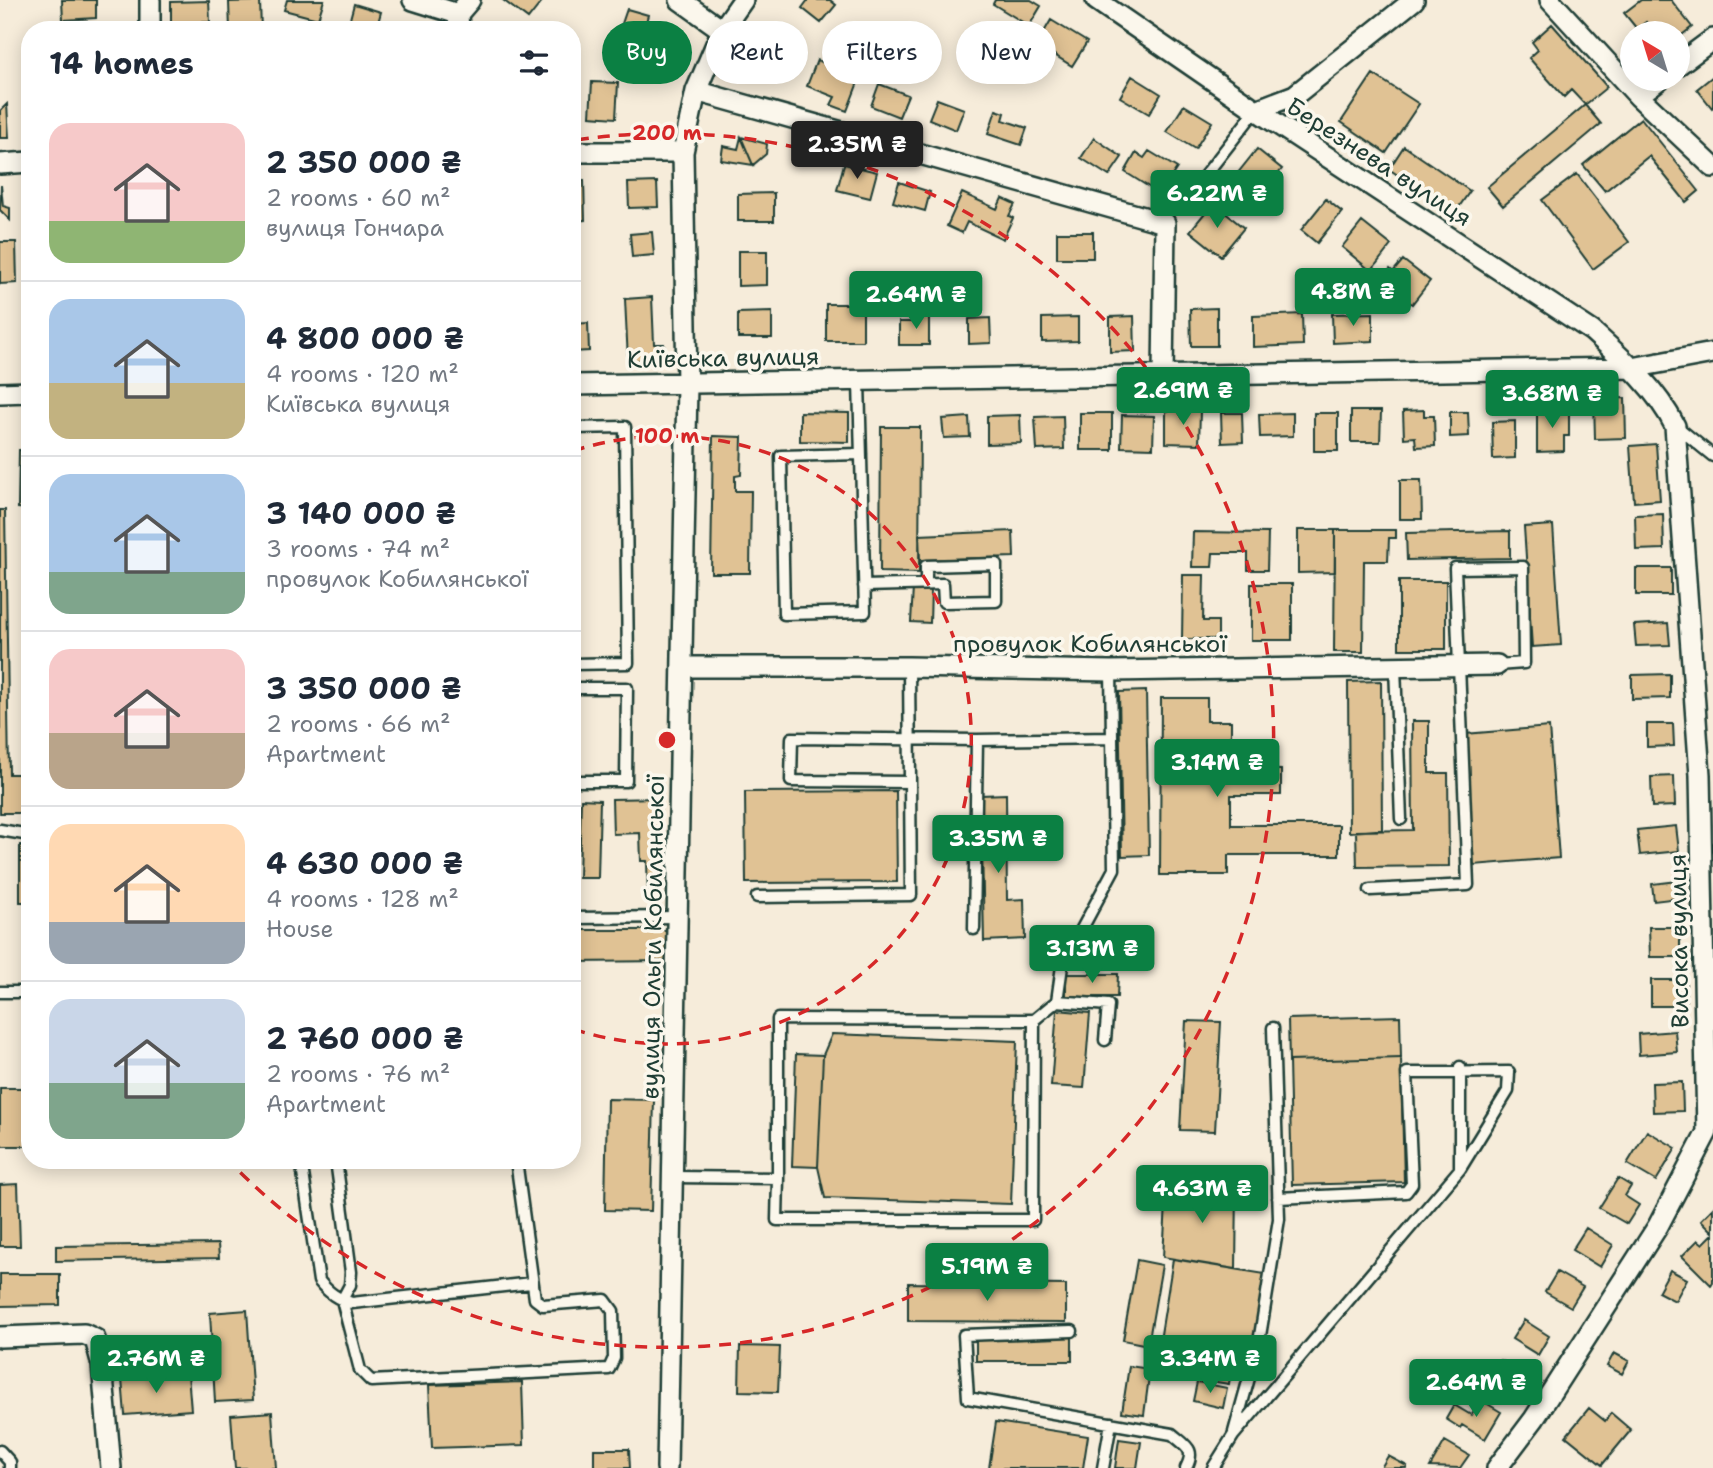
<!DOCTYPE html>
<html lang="en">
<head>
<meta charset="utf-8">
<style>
	body { margin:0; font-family:"Shantell Sans",sans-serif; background:#f2f2f3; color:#1f2937; height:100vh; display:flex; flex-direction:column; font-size:26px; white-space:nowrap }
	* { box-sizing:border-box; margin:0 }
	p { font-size:23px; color:#747a83 }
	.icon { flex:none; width:38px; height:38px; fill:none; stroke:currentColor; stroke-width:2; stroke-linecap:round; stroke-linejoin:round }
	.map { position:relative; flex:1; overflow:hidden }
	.details { position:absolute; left:21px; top:21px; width:560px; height:1148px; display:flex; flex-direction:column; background:#fff; border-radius:28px; box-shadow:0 4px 18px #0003 }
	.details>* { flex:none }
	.top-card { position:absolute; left:602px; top:21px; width:665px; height:63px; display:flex; gap:14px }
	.needle { width:46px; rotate:322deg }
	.fabs { position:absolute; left:1620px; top:21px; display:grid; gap:14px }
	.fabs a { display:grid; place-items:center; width:70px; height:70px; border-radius:50%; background:#fff; box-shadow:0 4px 18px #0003; font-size:35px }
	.price { position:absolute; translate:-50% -60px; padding:0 16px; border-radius:7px; background:#0b8043; color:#fff; font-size:23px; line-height:46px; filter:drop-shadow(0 2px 4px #0008) }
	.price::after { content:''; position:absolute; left:50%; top:42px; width:21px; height:16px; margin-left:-10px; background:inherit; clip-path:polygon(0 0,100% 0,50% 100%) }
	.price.active { background:#222; color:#fff }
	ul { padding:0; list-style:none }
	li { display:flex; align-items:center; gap:21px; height:175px; padding:0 28px }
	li+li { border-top:2px solid #e0e1e3 }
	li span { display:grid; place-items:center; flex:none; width:196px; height:140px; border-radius:21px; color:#555 }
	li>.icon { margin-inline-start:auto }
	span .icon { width:84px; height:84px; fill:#fffc; stroke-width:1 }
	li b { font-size:30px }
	h2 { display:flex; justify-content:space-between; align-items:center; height:84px; padding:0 28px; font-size:30px }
	.pill { padding:0 24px; border-radius:32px; background:#fff; box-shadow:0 4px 18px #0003; font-size:24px; line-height:63px }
	.pill.active { background:#0b8043; color:#fff }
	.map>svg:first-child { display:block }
</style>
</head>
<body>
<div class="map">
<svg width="1713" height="1468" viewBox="0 0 1713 1468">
	<rect width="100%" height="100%" fill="#f6ecda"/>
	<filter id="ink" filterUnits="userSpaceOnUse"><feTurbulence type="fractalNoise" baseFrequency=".0143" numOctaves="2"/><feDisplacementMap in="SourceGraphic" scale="14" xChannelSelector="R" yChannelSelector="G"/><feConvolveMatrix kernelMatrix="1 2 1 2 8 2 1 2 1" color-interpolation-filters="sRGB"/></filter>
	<g filter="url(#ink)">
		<path fill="#e0c294" stroke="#1f3d34" stroke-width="2" d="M62 0H96V18L63 20Z
			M287 0H324L318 19 284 10Z
			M503 0H543L528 19Z
			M808 0H830L836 5 821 23 802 8Z
			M995 0H1031L1041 6 1029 26 993 4Z
			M1641 0H1671L1692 27 1678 38V33H1655L1646 22 1637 29 1624 13Z
			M209 1 210 22 171 24V2Z
			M260 1 261 30H230L229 2Z
			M354 4 381 12 376 30H347Z
			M627 9 648 15 644 29 681 41 673 65 614 47Z
			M1051 20 1087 42 1072 66 1037 44Z
			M422 24 447 30H420Z
			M1552 24 1607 87 1585 105 1571 90 1564 97 1529 58 1538 50 1532 42Z
			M817 60 860 77 847 111 831 105 835 97 807 86Z
			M1373 74 1419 104 1386 153 1341 122Z
			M1132 76 1161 94 1149 114 1120 97Z
			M1713 76V107L1712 108 1697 89Z
			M592 82 618 83 616 118 590 116Z
			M879 84 908 95 899 117 871 106Z
			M937 99 964 109 956 130 929 119Z
			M7 104 9 138H0V111Z
			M1184 105 1212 122 1195 149 1167 132Z
			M1585 105 1601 124 1503 206 1487 187Z
			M996 110 1005 113 1003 120 1027 128 1021 145 988 134Z
			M1641 118 1699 191 1686 202 1649 156 1605 191 1583 165Z
			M741 137 767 144 766 154 753 165Z
			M741 137 753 165 721 160 723 146 738 149Z
			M1094 138 1122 157 1109 176 1081 158Z
			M1404 146 1470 191 1454 214 1389 169Z
			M1257 149 1282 169 1262 194 1237 174Z
			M1149 151 1177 168 1160 194 1125 172 1136 153 1144 158Z
			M844 164 877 172 870 198 837 190Z
			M1577 174 1629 242 1593 269 1542 200Z
			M584 180 585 220 572 221V181Z
			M657 182 658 207 629 208 628 183Z
			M899 182 930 192 925 211 893 202Z
			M1 185 3 206 10 208V220L0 210Z
			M774 193V221H738V194Z
			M962 193 997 209 1002 198 1015 204 1009 216 1013 218 1003 239 967 222 962 233 947 226Z
			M1326 199 1342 212 1317 243 1301 230Z
			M1213 203 1244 228 1221 256 1190 231Z
			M1362 222 1391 245 1371 271 1342 247Z
			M652 232 654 255 632 257 630 234Z
			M1057 232H1093V258H1057Z
			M0 242H16L17 283 0 284Z
			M738 251H767V285L738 286Z
			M1403 260 1430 281 1412 304 1401 296 1397 301 1377 285 1390 269 1393 272Z
			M652 297 654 344H664L665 359 628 361 625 299Z
			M826 304H863V341H826Z
			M1217 308V346H1191L1190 309Z
			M918 309 929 310V345H899V322H918Z
			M772 312V338H738V313Z
			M1373 313V341L1333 343 1332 314Z
			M1302 314 1303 345 1253 347V316Z
			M1134 316 1135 351 1110 352V317Z
			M1078 317V341L1042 342V318Z
			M990 318 991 343 969 344V319Z
			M588 323 589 351 572 352V324Z
			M1625 398 1626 438 1595 439 1594 399Z
			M1424 410V416H1434L1435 446 1416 447 1415 437 1404 438 1403 411Z
			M1166 411H1200L1199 444 1166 443Z
			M1351 411H1381L1380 442H1351Z
			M1537 411H1569V436H1564V451L1537 452Z
			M800 412 849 413V442L800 441Z
			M1450 412H1468L1469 436 1450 437Z
			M1080 413H1112V450H1080Z
			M1221 413H1242L1243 442 1222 443Z
			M1293 413V436L1260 437 1259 414Z
			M1314 413H1338V451H1314Z
			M1020 415 1021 443 987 444V416Z
			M1122 415 1154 416 1153 448 1121 447Z
			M1063 416 1064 449 1037 450 1035 417Z
			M969 417 970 437 944 438 942 419Z
			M1515 421V458L1493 459 1492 422Z
			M881 427H920L919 573 880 572Z
			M713 436 742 437 741 475 735 476V491H751L750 573H711Z
			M1656 444 1660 500 1634 502 1630 446Z
			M19 450H30V509L18 508Z
			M1400 480H1421L1422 519H1400Z
			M0 510H5L9 774H30V813H0Z
			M1663 514 1664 549 1636 550 1635 515Z
			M1553 525 1561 645 1532 647 1524 527Z
			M1298 530H1335V572L1298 573Z
			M1335 530H1396V538H1389L1388 561H1364L1363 652H1334Z
			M1013 531 1014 557 920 560 919 535Z
			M1510 531V558L1407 560 1406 533Z
			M1193 532 1268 533 1267 570H1248V553H1213L1212 567H1192Z
			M1636 568H1671V595H1636Z
			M1183 575H1204L1203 621H1218V639H1182Z
			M1399 581H1446V649H1399Z
			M1251 584H1292V640H1251Z
			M913 588 931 589 930 623 911 622Z
			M1668 623 1670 645 1636 646 1634 625Z
			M1670 674V698L1632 699V675Z
			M1381 681 1382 830 1349 832 1348 682Z
			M1146 691 1149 855 1122 856 1119 692Z
			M1161 698H1207V721H1231V769L1281 770V795H1231V825H1339V855H1228V875H1160Z
			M1412 721H1429V773H1448L1449 866 1357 867 1356 831 1413 830Z
			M1647 724H1673L1674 746 1647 747Z
			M1549 727 1559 858 1474 865 1465 734Z
			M1674 776 1675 806 1652 807 1651 777Z
			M896 791 897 882 746 883 745 792Z
			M1006 794 1007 900 1024 899 1025 939 984 941 981 795Z
			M660 798 662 898 648 899 647 861H641L640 833 613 834 612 799Z
			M581 799 600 800 598 878H579Z
			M1676 826 1679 851 1640 855 1637 830Z
			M20 845H30V902H20Z
			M1677 881 1679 898 1654 901 1652 884Z
			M1649 927H1680V957H1650Z
			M572 930H670V961L572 962Z
			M1066 974H1118L1117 997H1066Z
			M1651 980H1686V1006H1651Z
			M1057 1010 1090 1013 1084 1088 1051 1086Z
			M1400 1016 1401 1058 1289 1061 1288 1019Z
			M1186 1021 1221 1022 1215 1131 1180 1130Z
			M1675 1031 1677 1052 1639 1055 1638 1034Z
			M832 1034 1017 1041 1011 1204 825 1198 818 1167 823 1055Z
			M796 1054 823 1055 818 1167 792 1166Z
			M1401 1058 1404 1182 1292 1185 1289 1061Z
			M1682 1082 1683 1111 1653 1112 1652 1083Z
			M0 1088H30V1146H0Z
			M607 1099 654 1100 651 1211 605 1210Z
			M1647 1131 1676 1148 1656 1181 1627 1164Z
			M1618 1178 1631 1186 1625 1196 1639 1205 1627 1224 1599 1208Z
			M18 1184 20 1246H0V1185Z
			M1167 1186 1237 1187 1236 1269 1163 1257Z
			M1713 1208V1232L1701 1220Z
			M1586 1228 1613 1245 1600 1267 1572 1250Z
			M1713 1234V1282L1711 1285 1682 1256 1698 1240 1703 1244Z
			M218 1244 219 1258 56 1261V1246Z
			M1173 1259 1265 1274 1252 1353 1234 1350 1229 1384 1155 1372Z
			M1137 1260 1162 1265 1148 1345 1123 1340Z
			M1670 1270 1687 1279 1675 1301 1658 1292Z
			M1557 1272 1583 1287 1571 1307 1545 1292Z
			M0 1274H60V1305L0 1306Z
			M908 1283 1066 1285V1322L908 1321Z
			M247 1310 253 1400 215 1402 210 1313Z
			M1524 1320 1549 1336 1538 1355 1512 1339Z
			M976 1337H1072V1361H976Z
			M740 1346 780 1347 778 1392 739 1391Z
			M1614 1353 1629 1361 1622 1374 1607 1366Z
			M1501 1360 1526 1375 1512 1398 1487 1383Z
			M1129 1366 1150 1369 1144 1415 1122 1412Z
			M188 1374 191 1410 125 1415 122 1379Z
			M522 1382 524 1445 432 1448 429 1385Z
			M1197 1382 1227 1388 1223 1408 1193 1401Z
			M1481 1400 1501 1412 1485 1439 1462 1425 1460 1428 1446 1419 1454 1405 1471 1415Z
			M1589 1408 1605 1421 1611 1413 1631 1430 1602 1465 1566 1436Z
			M272 1412 276 1468H235L231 1415Z
			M996 1422 1088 1436 1083 1468H989Z
			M1119 1439 1141 1442 1137 1468H1115Z
			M1445 1441 1469 1455 1460 1468 1430 1467Z
			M594 1449H629L630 1468H594Z
			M1388 1456 1407 1466 1406 1468H1381Z"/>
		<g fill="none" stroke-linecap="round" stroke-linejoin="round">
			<g stroke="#1f3d34" stroke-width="15">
				<path id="service" d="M1196 187 1256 110
					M859 381 865 612 784 614 781 456 861 454
					M1676 426 1713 456
					M572 428 625 427 628 663 572 664
					M864 586 943 584 944 602 996 601V564L926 566V584
					M1395 667 1401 819
					M572 688H627L626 781H572
					M977 740 1112 738
					M910 782 791 781 792 738 977 740 974 929
					M0 830 30 835
					M1370 890 1468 885 1455 568 1523 567 1524 663 1497 665
					M757 897 911 895 909 667
					M572 918 678 917
					M0 992H30
					M1057 1001 1062 966 1114 869 1111 671
					M1034 1020 1057 1001 1108 1005 1105 1040
					M301 1160 319 1281C329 1293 337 1299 352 1303L531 1283
					M336 1160 351 1272 350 1285 342 1300 360 1370 371 1381 609 1369 614 1358 613 1311 605 1300 543 1305 535 1299 516 1160
					M673 1177 778 1178V1019L1034 1020 1033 1220H777L778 1178
					M1278 1198 1406 1192 1412 1184 1407 1073 1509 1072 1508 1091 1460 1169
					M1072 1331 964 1335 968 1398 1172 1434C1186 1446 1196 1449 1186 1468
					M1234 1432 1259 1342 1279 1219 1273 1028
					M0 1451 10 1462V1468
					M1103 1468 1111 1423
					M1213 1468 1233 1436 1460 1169V1067"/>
			</g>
			<g stroke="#1f3d34" stroke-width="24">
				<path id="minor" d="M150 0V30
					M413 0 458 14
					M680 0 722 30
					M1096 0 1256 110 1592 331C1624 360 1656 388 1675 426L1700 775 1707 1132 1658 1226 1534 1419 1497 1468
					M1550 0 1638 96 1713 167
					M459 30 458 14 470 0
					M1678 65 1713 39
					M696 91 1165 223 1163 376
					M1638 96 1660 79
					M1256 110 1295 95 1414 0
					M572 152H683
					M0 164 30 162
					M572 385 1632 368 1713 353
					M0 393 30 392
					M683 667H909L1111 671 1497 665
					M0 1337 84 1334 95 1339 102 1365 111 1468
					M667 1468 687 384 683 152 696 91 722 30 743 0"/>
			</g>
			<path stroke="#1f3d34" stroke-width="3.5" stroke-dasharray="7 5" stroke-linecap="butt" d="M1177 210 1188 197"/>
			<use href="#service" stroke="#fbf7ec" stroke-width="10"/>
			<use href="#minor" stroke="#fbf7ec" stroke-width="19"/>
		</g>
	</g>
	<g fill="none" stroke="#d62828" stroke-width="3.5" stroke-dasharray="12 9">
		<path d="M573 451A304 304 0 1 1 573 1029"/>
		<path d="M577 140A607 607 0 1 1 230 1162"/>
	</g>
	<g text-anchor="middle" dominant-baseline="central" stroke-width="7" stroke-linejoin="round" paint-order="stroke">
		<g font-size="24" fill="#1f3d34" stroke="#fbf7ec">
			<text transform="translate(1379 162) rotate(33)">Березнева вулиця</text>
			<text transform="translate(723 358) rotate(-1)">Київська вулиця</text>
			<text x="1090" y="644">провулок Кобилянської</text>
			<text transform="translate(653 937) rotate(-89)">вулиця Ольги Кобилянської</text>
			<text transform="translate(1679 941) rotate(-91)">Висока вулиця</text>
		</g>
	</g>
	<circle cx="667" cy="740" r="10" fill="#d62828" stroke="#fbf7ec" stroke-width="3.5"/>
	<g font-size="21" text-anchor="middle" font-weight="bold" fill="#d62828" stroke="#fbf7ec" stroke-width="7" stroke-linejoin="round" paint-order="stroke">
		<text x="667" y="140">200 m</text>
		<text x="667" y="443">100 m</text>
	</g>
</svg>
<div class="fabs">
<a><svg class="needle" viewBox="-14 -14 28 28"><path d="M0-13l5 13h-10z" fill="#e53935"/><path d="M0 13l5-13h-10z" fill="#747a83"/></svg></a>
</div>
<b class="price active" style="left:857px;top:181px">2.35M ₴</b>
<b class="price" style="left:1217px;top:230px">6.22M ₴</b>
<b class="price" style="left:1353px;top:328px">4.8M ₴</b>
<b class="price" style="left:916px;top:331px">2.64M ₴</b>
<b class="price" style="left:1183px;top:427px">2.69M ₴</b>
<b class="price" style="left:1552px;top:430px">3.68M ₴</b>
<b class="price" style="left:1217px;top:799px">3.14M ₴</b>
<b class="price" style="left:998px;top:875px">3.35M ₴</b>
<b class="price" style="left:1092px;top:985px">3.13M ₴</b>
<b class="price" style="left:1202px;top:1225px">4.63M ₴</b>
<b class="price" style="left:987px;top:1303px">5.19M ₴</b>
<b class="price" style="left:156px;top:1395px">2.76M ₴</b>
<b class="price" style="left:1210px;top:1395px">3.34M ₴</b>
<b class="price" style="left:1476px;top:1419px">2.64M ₴</b>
<div class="top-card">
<a class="pill active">Buy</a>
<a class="pill">Rent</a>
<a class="pill">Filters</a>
<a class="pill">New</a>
</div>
<section class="details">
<h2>14 homes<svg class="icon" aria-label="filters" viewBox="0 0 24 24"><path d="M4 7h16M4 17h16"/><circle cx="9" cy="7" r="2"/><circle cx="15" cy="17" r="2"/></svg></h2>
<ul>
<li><span style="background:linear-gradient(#f6c9c9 70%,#8fb573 0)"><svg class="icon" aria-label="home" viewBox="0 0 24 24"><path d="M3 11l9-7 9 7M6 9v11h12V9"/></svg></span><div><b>2 350 000 ₴</b><p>2 rooms · 60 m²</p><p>вулиця Гончара</p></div></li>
<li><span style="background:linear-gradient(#a9c7e8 60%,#c2b280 0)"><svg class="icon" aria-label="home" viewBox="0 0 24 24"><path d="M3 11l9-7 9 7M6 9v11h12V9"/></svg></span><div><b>4 800 000 ₴</b><p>4 rooms · 120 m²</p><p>Київська вулиця</p></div></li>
<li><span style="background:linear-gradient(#a9c7e8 70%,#7fa58c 0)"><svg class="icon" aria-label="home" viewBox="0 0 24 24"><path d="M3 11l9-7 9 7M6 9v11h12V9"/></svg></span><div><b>3 140 000 ₴</b><p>3 rooms · 74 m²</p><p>провулок Кобилянської</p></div></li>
<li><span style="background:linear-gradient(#f6c9c9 60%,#b9a48a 0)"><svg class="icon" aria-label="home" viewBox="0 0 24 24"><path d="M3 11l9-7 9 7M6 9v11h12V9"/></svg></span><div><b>3 350 000 ₴</b><p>2 rooms · 66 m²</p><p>Apartment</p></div></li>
<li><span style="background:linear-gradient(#ffd9b3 70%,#9aa5b1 0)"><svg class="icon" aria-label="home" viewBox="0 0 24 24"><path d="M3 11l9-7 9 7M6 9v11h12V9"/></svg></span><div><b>4 630 000 ₴</b><p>4 rooms · 128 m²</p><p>House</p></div></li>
<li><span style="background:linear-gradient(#c9d6e8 60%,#7fa58c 0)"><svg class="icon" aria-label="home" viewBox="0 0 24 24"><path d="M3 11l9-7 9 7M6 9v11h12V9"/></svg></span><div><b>2 760 000 ₴</b><p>2 rooms · 76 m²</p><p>Apartment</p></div></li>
</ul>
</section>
</div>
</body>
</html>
